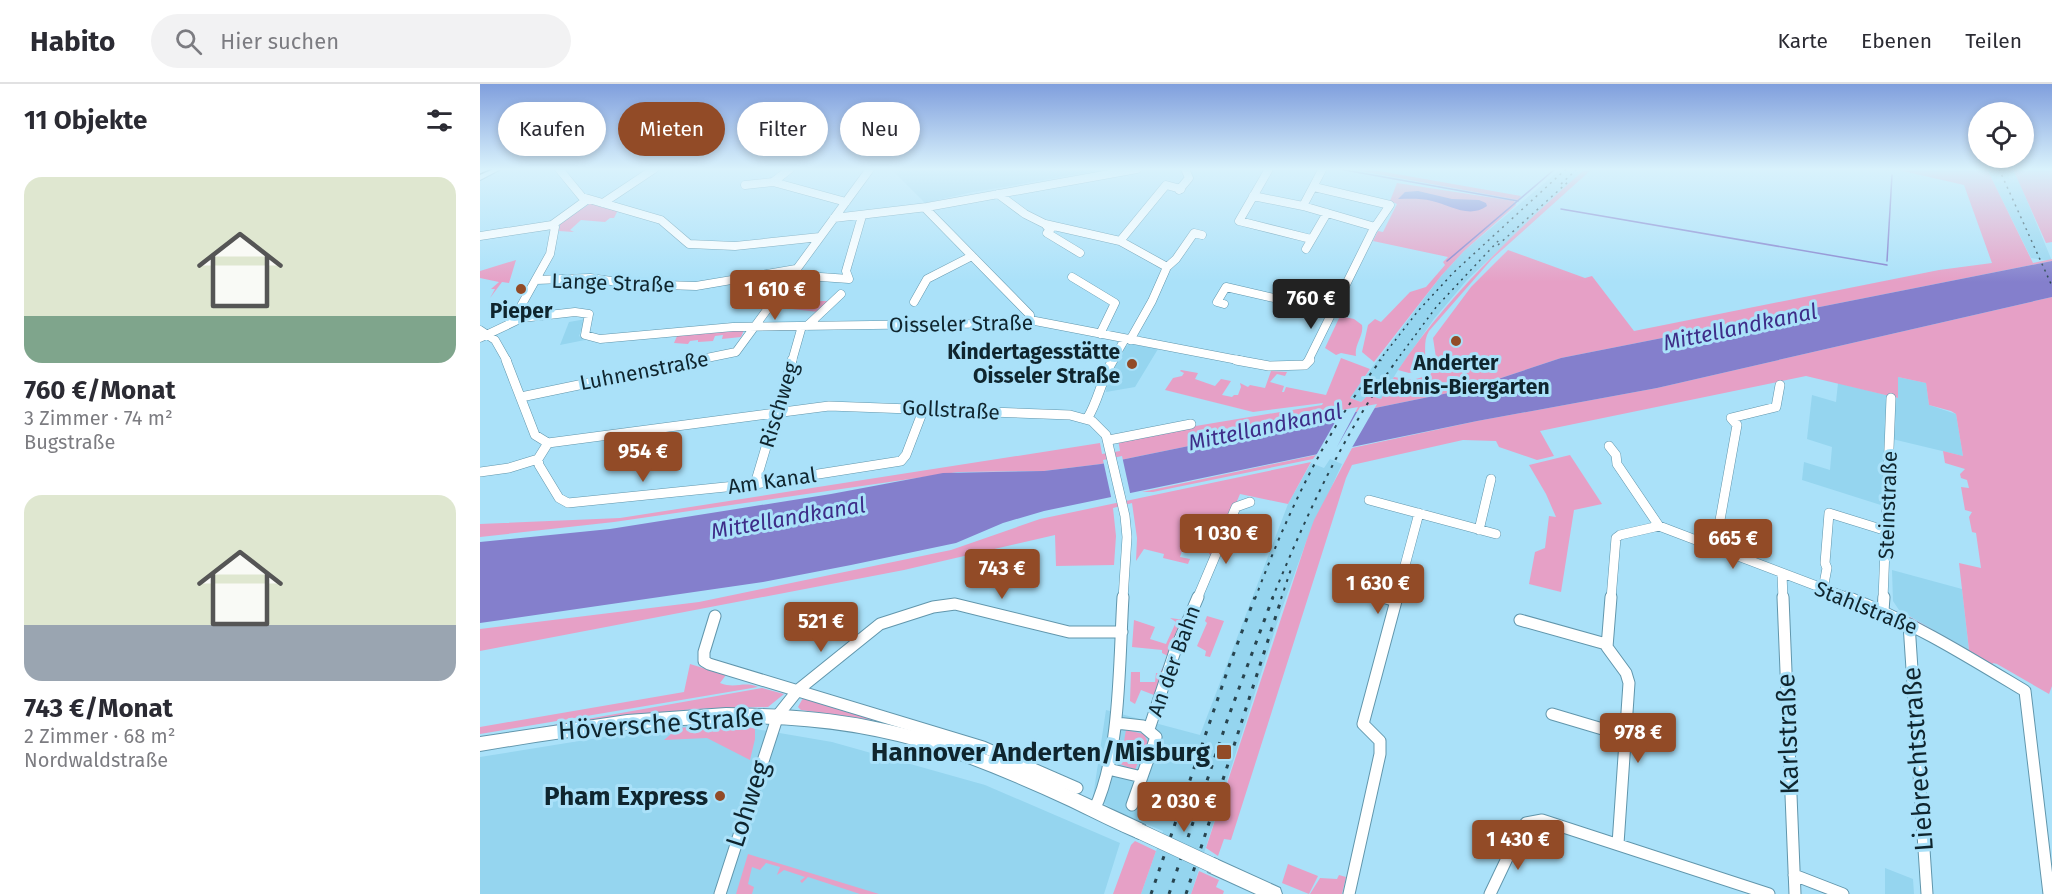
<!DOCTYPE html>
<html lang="de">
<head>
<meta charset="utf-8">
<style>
	body { margin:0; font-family:"Fira Sans",sans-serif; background:#f2f2f3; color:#2b2b33; height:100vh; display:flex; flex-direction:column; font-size:22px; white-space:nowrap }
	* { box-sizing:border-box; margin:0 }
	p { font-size:20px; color:#7c7c81 }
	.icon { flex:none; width:33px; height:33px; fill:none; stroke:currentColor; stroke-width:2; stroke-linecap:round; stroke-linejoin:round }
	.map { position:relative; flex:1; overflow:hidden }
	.drawer { display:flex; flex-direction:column; background:#fff; width:480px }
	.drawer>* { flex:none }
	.hud { position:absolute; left:18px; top:18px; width:570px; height:54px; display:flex; gap:12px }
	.buttons { position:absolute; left:1488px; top:18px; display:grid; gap:12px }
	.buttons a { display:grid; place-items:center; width:66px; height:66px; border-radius:50%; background:#fff; box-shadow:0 3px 9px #0003; font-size:30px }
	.price { position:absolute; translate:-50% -51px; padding:0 14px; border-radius:6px; background:#924b27; color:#fff; font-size:20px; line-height:39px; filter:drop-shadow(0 2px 3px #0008) }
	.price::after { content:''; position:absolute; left:50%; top:36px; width:18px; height:14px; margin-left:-9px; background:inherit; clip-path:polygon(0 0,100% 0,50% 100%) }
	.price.current { background:#222; color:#fff }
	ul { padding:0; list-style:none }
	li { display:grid; align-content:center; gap:12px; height:318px; padding:0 24px }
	li span { display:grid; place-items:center; height:186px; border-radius:18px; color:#555 }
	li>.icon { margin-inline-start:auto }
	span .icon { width:108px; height:108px; fill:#fffc; stroke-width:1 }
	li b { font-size:26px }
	h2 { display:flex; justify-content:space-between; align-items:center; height:72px; padding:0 24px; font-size:26px }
	.tag { padding:0 21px; border-radius:27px; background:#fff; box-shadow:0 3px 9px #0003; font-size:21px; line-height:54px }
	.tag.current { background:#924b27; color:#fff }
	header { display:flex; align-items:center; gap:36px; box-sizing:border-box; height:84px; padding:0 30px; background:#fff; border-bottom:2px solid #e1e1e2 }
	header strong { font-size:28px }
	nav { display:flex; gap:33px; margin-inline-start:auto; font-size:21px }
	.search { width:420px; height:54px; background:#f2f2f3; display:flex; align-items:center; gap:15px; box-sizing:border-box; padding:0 21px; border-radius:33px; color:#7c7c81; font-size:22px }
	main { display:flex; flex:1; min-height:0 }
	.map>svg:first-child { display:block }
</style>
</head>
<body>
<header>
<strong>Habito</strong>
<div class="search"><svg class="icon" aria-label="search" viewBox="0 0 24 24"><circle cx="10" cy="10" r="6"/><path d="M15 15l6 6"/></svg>Hier suchen</div>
<nav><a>Karte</a><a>Ebenen</a><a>Teilen</a></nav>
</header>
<main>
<section class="drawer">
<h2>11 Objekte<svg class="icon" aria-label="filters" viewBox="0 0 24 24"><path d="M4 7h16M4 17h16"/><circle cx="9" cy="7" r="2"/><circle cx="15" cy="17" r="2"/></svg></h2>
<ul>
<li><span style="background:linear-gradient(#dfe7d0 75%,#7fa58c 0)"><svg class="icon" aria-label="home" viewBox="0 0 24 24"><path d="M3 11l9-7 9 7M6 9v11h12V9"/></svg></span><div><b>760 €/Monat</b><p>3 Zimmer · 74 m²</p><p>Bugstraße</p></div></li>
<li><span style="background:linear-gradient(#dfe7d0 70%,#9aa5b1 0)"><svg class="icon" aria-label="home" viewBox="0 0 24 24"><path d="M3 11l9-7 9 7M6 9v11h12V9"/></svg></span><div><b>743 €/Monat</b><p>2 Zimmer · 68 m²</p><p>Nordwaldstraße</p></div></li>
</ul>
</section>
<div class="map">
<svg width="1572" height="810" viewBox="0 0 1572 810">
	<rect width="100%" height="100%" fill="#aae1f9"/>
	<path fill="#95d5ef" d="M411 85H615L616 87 488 109 445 119Z
		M1081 85H1105L987 196 954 235 918 286 901 315 888 311 881 318 869 314 961 192 984 167Z
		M1507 85H1534L1572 177 1551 174Z
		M106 235 99 252 105 256 80 261 89 238Z
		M650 260 678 265 655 303 626 308 627 295 645 263Z
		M1418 293 1446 299 1449 321 1476 330 1483 372 1408 354 1407 423 1322 396 1324 378 1350 386 1352 363 1327 355 1332 311 1356 318 1358 299 1418 314Z
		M850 375 862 380 826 458 800 530 711 810H661L683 747 640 729 613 713 626 626 720 651 808 420 831 379 844 384Z
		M1412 486 1482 505 1489 567 1419 526 1413 517Z
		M198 641 270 644 352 658 505 701 640 759 624 810H0V673Z
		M1405 784 1433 795 1434 810H1405Z"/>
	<path fill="#e6a0c6" d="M870 85H888L1041 112 1038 116Z
		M1105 85H1112L1012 175 949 247C941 260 949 274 942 286L929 289 918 286C970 209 1036 147 1105 85Z
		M1414 85H1507L1553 179 1572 175V177L1081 274 988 305 621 380 564 387 478 388 134 438 0 453V440L140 434 620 359 622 370 640 367 638 355 842 321 843 319 773 328 685 306 693 294 702 292 704 289 700 287 701 286 718 289 715 295 735 302 741 295 751 297 742 311 752 313 754 311H758L761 303 760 299 768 303 770 301 785 304 791 287 807 288 805 292 797 290 790 298 804 302 802 308H804L806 303 846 311 861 274 890 285 870 314 881 318 888 311 901 315 914 293 932 296 950 291 957 280 953 254 991 203 1028 166 1105 194 1112 192 1154 247 1459 186 1512 179 1484 101Z
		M1533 85H1572V158L1566 159Z
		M917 99 1034 117 1036 121 984 167 961 192 894 278 882 268 888 241 895 235 901 238 930 208 946 203 965 181 963 178 968 173 893 157 898 147 903 148 917 120 910 117Z
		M111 119 138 126 134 134H130L125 138 101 136 90 146 94 148 79 147 80 139Z
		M36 176 29 199 22 198 10 214 15 205H11L19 198 0 194V187Z
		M304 210 331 213 330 217H351L339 228 312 225 314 222 299 220Z
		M1572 213V602L1569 610 1517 580 1513 579 1511 583 1429 535 1430 533 1489 566 1479 479 1501 484 1496 449 1492 448 1489 433 1492 428 1485 426 1481 403 1489 404 1487 396 1481 394 1480 390 1485 385 1465 379 1463 367 1483 372 1476 330 1471 327 1449 321 1446 299 1418 293V314L1326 292 1060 347 1074 372 1057 376 1019 363 1016 357 983 356 872 381 866 394 751 756 744 755 738 772 726 764 826 458 834 436 872 364 997 337 1177 304Z
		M860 232 874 235 882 241C884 252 874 260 876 272L861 269 856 271 845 264Z
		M264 246 261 253 242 255 243 251 235 252 233 257 218 258V256L210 257 208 260 194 259 198 250Z
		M836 371 833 375 673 408H662Z
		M1090 371 1122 420 1094 426 1081 508 1049 500 1055 468 1065 464 1069 432 1076 433 1066 410 1049 381Z
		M831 378 808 420 760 410 734 472 729 470V458L738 455 734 445 713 452 716 461 724 459 723 466 703 464 700 473 710 475 708 480 683 474 684 470 664 465 656 477 657 454 652 419 633 424 636 452 634 481 576 482 575 451 424 486 0 567V545L219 518 471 466 560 435Z
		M727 532 744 537 730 573 725 572 726 567 717 562 727 539 725 537Z
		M690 534 705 536 674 611 661 606 655 620 650 617 651 588H660V598H675L676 589H680L688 572 682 569V566L652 563 654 536 675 543 670 555 686 560 696 538Z
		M210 580 246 591 240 599C255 605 264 597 278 603L0 650V643L204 608Z
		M282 604 304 610 288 623 212 625 0 654Z
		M323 614 496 665 556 689 398 637 321 626 318 623Z
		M235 641 266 642 275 645V655L270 676 227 654 184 656 198 644Z
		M646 646 664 650 669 661 664 663 655 686 640 680Z
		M655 757 676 767 661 810H633L651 761Z
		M268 770 399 810H380L328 793 322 799 320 797 325 793 304 786 297 791 300 783 286 779 280 786 272 783 268 800 274 803 272 810H256Z
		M808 780 838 792 829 810 802 799Z
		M719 787 739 796 736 803 744 807 743 810H711Z
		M859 791 866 793 862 810H830L840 794 857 795Z"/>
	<path fill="#847fcc" d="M938 107 972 115 999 116 1006 119 1007 122C989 135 970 121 952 117 940 114 929 115 918 115L925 108Z
		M1572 177V213L1177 304 997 337 564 427 523 439 476 459 371 481 283 498 0 539V458L130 445 351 410 463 389 564 387 621 380 988 305 1081 274Z"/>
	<path fill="#aae1f9" d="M897 320 870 367 834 375 862 326 878 323 857 363 880 323Z
		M642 372 651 413 632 417 623 376Z"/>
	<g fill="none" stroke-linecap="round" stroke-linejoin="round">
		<path stroke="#847fcc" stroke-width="1.5" d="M859 85 1038 117
			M1404 85 1409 86
			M1081 125 1407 181
			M967 177 1075 85
			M1407 177 1412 91"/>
		<g stroke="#6196ac" stroke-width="9">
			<path id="minor-far2" d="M79 85 102 113 181 136 209 160 255 162 340 153
				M789 85 759 137 831 155
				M0 87 3 85
				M293 98 310 85
				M265 101 293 98 366 118
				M699 106 709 94 705 85
				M518 110 545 130 565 140 640 157 687 183
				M773 112 823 122 895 143
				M123 119 174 85
				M823 122 842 86
				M446 125 550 231V236
				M354 134 447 123 657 85
				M565 140 570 146 567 149 600 169
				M72 141 108 115
				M0 152 72 141
				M640 157 686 101 701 105
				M826 165 847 129
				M312 191 369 195 366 187 382 132
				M592 193 635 219 620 250
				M56 196 110 194 152 200 216 202 316 185
				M434 218 447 195 492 172
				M744 220 737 218 746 203 854 228
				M32 238 70 170 75 143 72 141
				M327 242 361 210
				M0 246 15 256 27 277
				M0 254 42 234 95 228 109 230 105 251 120 255 253 243 538 239 550 236 763 277
				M650 256 672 217 687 183 696 175 714 149 722 151
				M212 277 256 268 390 85
				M312 277 322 242
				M632 277 645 255
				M828 277 893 146 910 121 834 103"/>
		</g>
		<g stroke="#6196ac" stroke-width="10">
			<path id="minor-far1" d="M26 276 55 351 68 359 349 322 590 331 612 337 626 351 645 432 647 453 643 515
				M756 276 789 282 825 281 830 276
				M41 313 219 276
				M607 335C619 316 621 295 633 276
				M629 356 711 340
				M1129 362 1136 371 1137 380 1179 442
				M58 375 59 381 79 414 88 419 275 400 421 377 426 371 444 324
				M0 388 29 384 58 375 68 359
				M275 400 312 276
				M889 416 1016 450
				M999 446 1011 395
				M1235 464 1257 341 1251 334 1296 323 1300 301
				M1302 490 1303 515
				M859 501 909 515
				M1343 505 1347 484 1345 479 1349 429 1407 447
				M717 515 756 423 770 418
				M916 515 939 429
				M1131 515 1136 454 1140 451 1179 442 1371 515
				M1403 515 1411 314"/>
		</g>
		<g stroke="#6196ac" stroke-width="13">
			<path id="minor" d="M903 513 916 517
				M1131 513 1127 563 1146 589 1149 599 1138 760
				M1303 513 1315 810
				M1367 513C1431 537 1487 572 1545 607L1569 810
				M1403 527 1404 513
				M235 532 224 568V577L229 580 503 663 597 704
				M1040 536 1126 560
				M1429 540 1447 810
				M1072 630 1146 652
				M636 639 663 642 676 653 652 721
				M669 645 695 567 718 513
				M628 685 662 693
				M614 726C641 671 639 576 643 513
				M1314 791 1363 810
				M240 810 298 631 318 606 400 540 453 523 475 520 589 548H642
				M869 810 900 670V657L883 640 917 513
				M1010 810 1040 747 1046 739 1062 736 1289 810"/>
		</g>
		<g stroke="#6196ac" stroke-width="2">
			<path id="major" d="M10 85H21L0 96V90Z
				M246 624C295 625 343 627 391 637 487 655 577 700 665 741L667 747 665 753 659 755C635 745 612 733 589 722 548 703 506 685 463 670 309 619 157 641 0 667V653L147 631Z
				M734 774 800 804 802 810H776L728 788 726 782 728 776Z"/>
		</g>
		<use href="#minor-far2" stroke="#fff" stroke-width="8"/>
		<use href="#minor-far1" stroke="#fff" stroke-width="9"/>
		<use href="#minor" stroke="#fff" stroke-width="11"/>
		<use href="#major" fill="#fff" fill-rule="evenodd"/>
		<path stroke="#28444f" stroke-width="1.5" d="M0 90 12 85"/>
		<path stroke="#28444f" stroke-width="1.5" stroke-dasharray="2 4.5" stroke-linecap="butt" d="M1519 85 1572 202
			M1081 100 1097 85
			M1018 161 1089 97
			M899 277 938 227 973 189 1086 85
			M916 277 957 222 1021 154"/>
		<path stroke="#28444f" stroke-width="2" stroke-dasharray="3 6" stroke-linecap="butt" d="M775 515C806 432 846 346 901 276
			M792 515C826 432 864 348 917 276
			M801 515 812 482"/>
		<path stroke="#28444f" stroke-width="3" stroke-dasharray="4 8" stroke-linecap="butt" d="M671 810 749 582 775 513
			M689 810 748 634 793 513
			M706 810 802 513"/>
		<g stroke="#6196ac" stroke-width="16" stroke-linecap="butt">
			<path id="major-bridge" d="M659 747 734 782"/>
		</g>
		<use href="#major-bridge" stroke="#fff" stroke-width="15"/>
	</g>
	<linearGradient id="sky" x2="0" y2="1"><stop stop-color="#809fdd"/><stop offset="0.43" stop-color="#d9f2fc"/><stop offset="1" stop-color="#d9f2fc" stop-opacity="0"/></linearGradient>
	<rect width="1572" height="198" fill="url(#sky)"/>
	<g fill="#924b27" stroke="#aae1f9" stroke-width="2">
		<circle cx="41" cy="205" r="6"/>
		<circle cx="976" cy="257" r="6"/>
		<circle cx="652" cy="280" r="6"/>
		<rect x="736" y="660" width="16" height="16" rx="3"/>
		<circle cx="240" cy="712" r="6"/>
	</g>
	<g text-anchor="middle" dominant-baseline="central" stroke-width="6" stroke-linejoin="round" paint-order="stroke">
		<g font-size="21" fill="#0f252e" stroke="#aae1f9">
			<text transform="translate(133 199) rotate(2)">Lange Straße</text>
			<text transform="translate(481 240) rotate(-1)">Oisseler Straße</text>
			<text transform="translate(164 287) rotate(-11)">Luhnenstraße</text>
			<text transform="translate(299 321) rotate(-73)">Rischweg</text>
			<text transform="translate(471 326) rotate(3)">Gollstraße</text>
			<text transform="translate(292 397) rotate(-8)">Am Kanal</text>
			<text transform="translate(1408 421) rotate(-88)">Steinstraße</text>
			<text transform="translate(1386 524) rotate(22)">Stahlstraße</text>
			<text transform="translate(694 577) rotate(-70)">An der Bahn</text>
		</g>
		<g font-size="21" font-weight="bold" fill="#0f252e" stroke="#aae1f9">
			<text x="41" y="227">Pieper</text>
			<text x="640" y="268" text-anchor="end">Kindertagesstätte<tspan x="640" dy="24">Oisseler Straße</tspan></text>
			<text x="976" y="279">Anderter<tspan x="976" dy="24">Erlebnis-Biergarten</tspan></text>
		</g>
		<g font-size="22" font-style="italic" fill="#3e2d88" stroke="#aae1f9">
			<text transform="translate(1260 243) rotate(-12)">Mittellandkanal</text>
			<text transform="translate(785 343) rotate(-12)">Mittellandkanal</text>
			<text transform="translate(308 434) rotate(-10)">Mittellandkanal</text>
		</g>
		<g font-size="26" fill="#0f252e" stroke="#aae1f9">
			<text transform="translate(181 640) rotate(-4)">Höversche Straße</text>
			<text transform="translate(1308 650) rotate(-92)">Karlstraße</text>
			<text transform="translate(1438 675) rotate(-94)">Liebrechtstraße</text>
			<text transform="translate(268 720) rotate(-72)">Lohweg</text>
		</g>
		<g font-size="26" font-weight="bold" fill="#0f252e" stroke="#aae1f9" text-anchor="end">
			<text x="730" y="668">Hannover Anderten/Misburg</text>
			<text x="228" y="712">Pham Express</text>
		</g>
	</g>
</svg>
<div class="buttons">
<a><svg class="icon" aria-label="locate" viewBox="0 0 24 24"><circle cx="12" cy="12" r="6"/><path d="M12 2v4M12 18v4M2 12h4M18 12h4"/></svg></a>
</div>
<b class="price" style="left:295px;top:237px">1 610 €</b>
<b class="price current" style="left:831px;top:246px">760 €</b>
<b class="price" style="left:163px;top:399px">954 €</b>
<b class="price" style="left:746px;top:481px">1 030 €</b>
<b class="price" style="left:1253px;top:486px">665 €</b>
<b class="price" style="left:522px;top:516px">743 €</b>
<b class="price" style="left:898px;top:531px">1 630 €</b>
<b class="price" style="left:341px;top:569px">521 €</b>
<b class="price" style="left:1158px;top:680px">978 €</b>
<b class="price" style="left:704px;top:749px">2 030 €</b>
<b class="price" style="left:1038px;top:787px">1 430 €</b>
<div class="hud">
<a class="tag">Kaufen</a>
<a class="tag current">Mieten</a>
<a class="tag">Filter</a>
<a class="tag">Neu</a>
</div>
</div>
</main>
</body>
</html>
